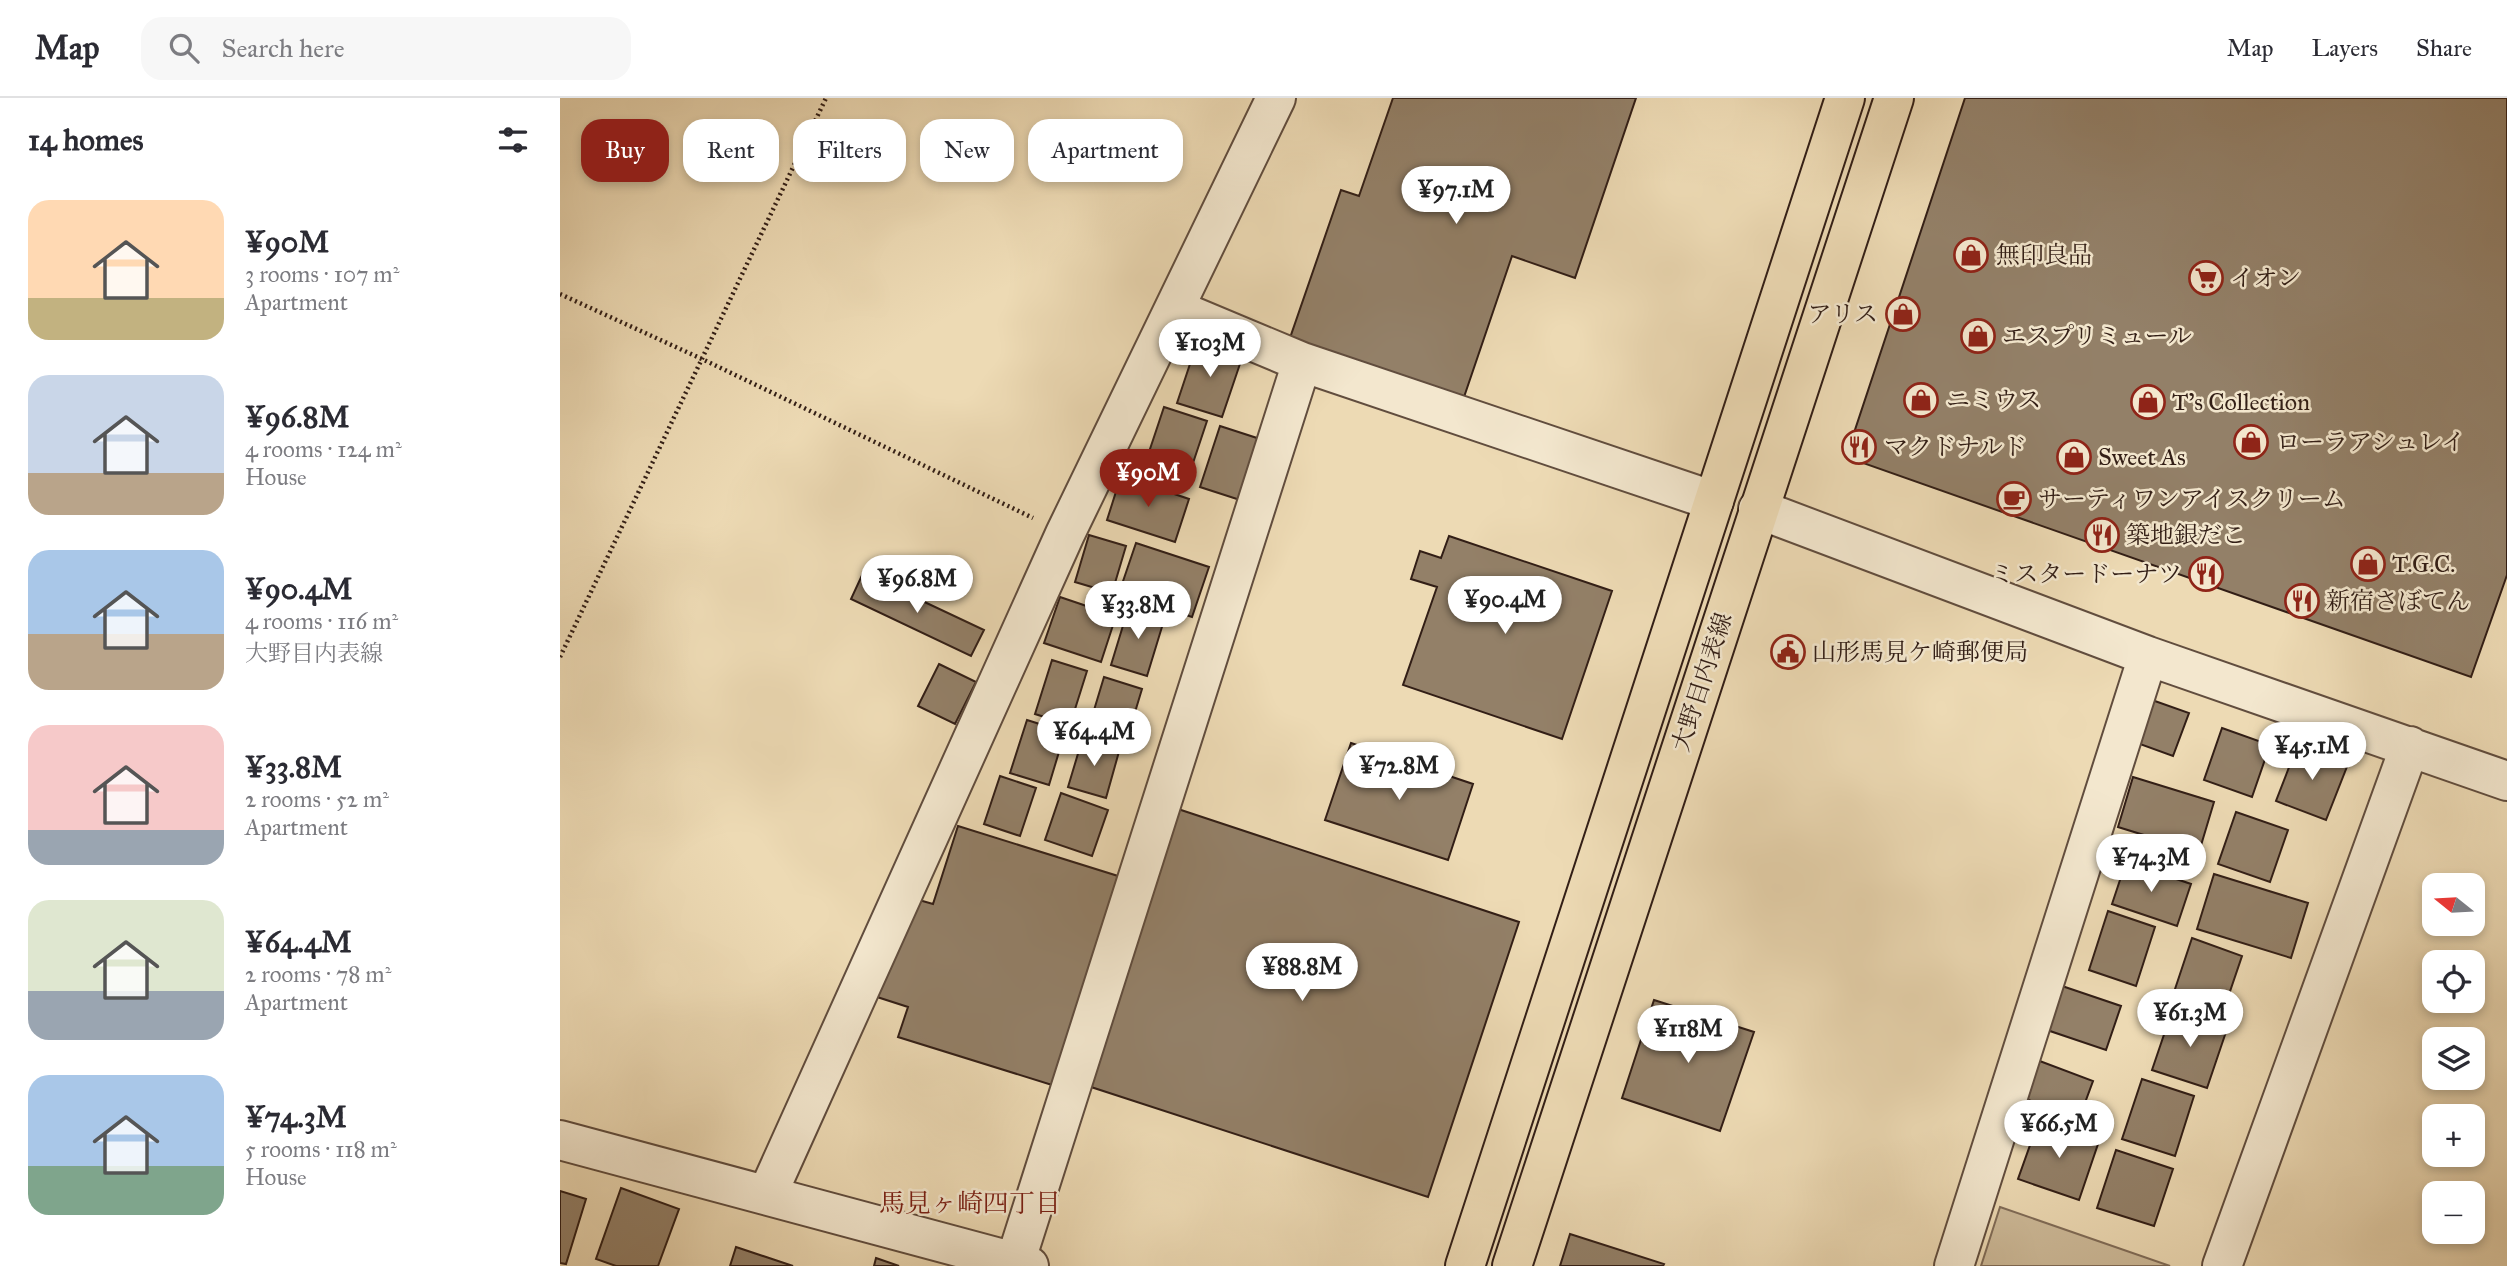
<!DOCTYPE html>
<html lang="en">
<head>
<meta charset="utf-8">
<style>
	body { margin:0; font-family:"IM FELL Great Primer","Noto Serif JP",serif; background:#f7f7f7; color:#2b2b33; height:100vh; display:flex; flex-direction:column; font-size:26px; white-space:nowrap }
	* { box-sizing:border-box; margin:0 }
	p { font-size:23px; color:#7c7c81 }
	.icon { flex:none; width:38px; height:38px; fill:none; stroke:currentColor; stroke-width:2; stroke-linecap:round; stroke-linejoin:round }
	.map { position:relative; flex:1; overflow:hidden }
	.side { display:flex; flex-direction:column; background:#fff; width:560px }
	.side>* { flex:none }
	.banner { position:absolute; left:21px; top:21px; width:665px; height:63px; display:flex; gap:14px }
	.needle { width:46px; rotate:288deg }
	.fabs { position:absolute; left:1862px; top:775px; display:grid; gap:14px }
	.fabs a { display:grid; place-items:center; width:63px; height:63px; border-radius:14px; background:#fff; box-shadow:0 4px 10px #0003; font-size:35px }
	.price { position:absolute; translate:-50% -60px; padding:0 16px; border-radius:24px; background:#fff; color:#222; font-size:23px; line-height:46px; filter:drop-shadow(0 2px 4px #0008) }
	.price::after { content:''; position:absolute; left:50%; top:42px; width:21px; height:16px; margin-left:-10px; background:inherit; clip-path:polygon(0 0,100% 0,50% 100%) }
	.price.active { background:#8f2418; color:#fff }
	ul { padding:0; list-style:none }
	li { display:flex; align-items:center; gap:21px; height:175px; padding:0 28px }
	li span { display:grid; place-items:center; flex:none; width:196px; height:140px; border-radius:21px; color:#555 }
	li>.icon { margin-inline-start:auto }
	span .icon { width:84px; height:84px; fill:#fffc; stroke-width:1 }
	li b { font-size:30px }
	h2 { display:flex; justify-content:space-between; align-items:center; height:84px; padding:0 28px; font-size:30px }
	.chip { padding:0 24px; border-radius:21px; background:#fff; box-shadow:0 4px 10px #0003; font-size:24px; line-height:63px }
	.chip.active { background:#8f2418; color:#fff }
	header { display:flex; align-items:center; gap:42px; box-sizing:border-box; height:98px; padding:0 35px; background:#fff; border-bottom:2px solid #e1e1e2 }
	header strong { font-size:33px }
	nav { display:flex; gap:38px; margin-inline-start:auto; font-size:24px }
	.search { width:490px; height:63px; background:#f7f7f7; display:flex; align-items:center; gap:18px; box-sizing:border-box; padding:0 24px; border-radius:21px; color:#7c7c81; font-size:26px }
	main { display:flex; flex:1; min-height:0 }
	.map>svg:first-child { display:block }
</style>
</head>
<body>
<header>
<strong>Map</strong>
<div class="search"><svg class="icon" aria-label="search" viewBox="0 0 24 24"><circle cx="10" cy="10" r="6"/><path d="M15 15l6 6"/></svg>Search here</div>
<nav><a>Map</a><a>Layers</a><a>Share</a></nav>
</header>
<main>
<section class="side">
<h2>14 homes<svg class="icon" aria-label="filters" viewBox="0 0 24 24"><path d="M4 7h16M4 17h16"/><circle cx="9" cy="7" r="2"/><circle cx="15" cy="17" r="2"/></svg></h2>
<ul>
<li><span style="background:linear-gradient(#ffd9b3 70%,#c2b280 0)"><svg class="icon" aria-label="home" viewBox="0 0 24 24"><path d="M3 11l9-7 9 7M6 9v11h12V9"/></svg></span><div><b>¥90M</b><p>3 rooms · 107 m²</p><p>Apartment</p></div></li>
<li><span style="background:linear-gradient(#c9d6e8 70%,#b9a48a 0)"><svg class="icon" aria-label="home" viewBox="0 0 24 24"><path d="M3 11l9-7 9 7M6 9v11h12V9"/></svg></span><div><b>¥96.8M</b><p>4 rooms · 124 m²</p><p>House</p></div></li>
<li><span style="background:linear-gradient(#a9c7e8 60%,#b9a48a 0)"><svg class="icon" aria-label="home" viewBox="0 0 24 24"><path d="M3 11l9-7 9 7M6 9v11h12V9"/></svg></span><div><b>¥90.4M</b><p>4 rooms · 116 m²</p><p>大野目内表線</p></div></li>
<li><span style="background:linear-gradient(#f6c9c9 75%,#9aa5b1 0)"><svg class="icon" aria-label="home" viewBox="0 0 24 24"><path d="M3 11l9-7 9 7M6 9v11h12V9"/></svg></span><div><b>¥33.8M</b><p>2 rooms · 52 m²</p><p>Apartment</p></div></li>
<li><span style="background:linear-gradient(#dfe7d0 65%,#9aa5b1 0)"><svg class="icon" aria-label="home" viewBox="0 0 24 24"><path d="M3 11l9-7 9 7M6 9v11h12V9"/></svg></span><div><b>¥64.4M</b><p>2 rooms · 78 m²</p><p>Apartment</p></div></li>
<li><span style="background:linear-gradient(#a9c7e8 65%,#7fa58c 0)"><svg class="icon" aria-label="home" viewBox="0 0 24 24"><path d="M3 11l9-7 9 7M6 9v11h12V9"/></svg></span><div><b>¥74.3M</b><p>5 rooms · 118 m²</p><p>House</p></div></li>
</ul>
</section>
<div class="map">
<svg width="1947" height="1168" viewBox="0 0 1947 1168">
	<rect width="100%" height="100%" fill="#eddab4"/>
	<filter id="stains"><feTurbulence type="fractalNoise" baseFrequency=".00286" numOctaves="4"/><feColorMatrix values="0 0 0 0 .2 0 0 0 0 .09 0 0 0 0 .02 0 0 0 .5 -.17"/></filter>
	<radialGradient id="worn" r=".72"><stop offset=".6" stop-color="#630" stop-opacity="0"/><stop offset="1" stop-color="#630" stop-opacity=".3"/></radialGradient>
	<path fill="#cdba99" stroke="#806c58" stroke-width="2" d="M1440 1109 1610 1168H1421Z"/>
	<path fill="#938068" stroke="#321e16" stroke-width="2" d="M833 0H1076L1015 180 952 158 904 299 730 240 781 92 799 98Z
		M1405 0H1947V477L1911 579 1286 359Z
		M638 242 683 257 662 319 617 305Z
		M604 309 647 323 626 386 583 372Z
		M660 328 700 341 680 402 640 389Z
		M561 378 629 401 615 444 547 422Z
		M529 437 566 448 552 495 515 484Z
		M889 438 1052 493 1002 641 843 587 877 489 851 481 860 453 881 460Z
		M576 445 649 469 632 519 559 495Z
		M303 475 424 532 411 558 291 501Z
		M500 499 556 518 541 564 484 545Z
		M569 508 605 519 587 578 551 567Z
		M492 562 527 573 510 627 475 616Z
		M379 566 416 584 395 626 358 608Z
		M544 579 582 591 566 644 528 632Z
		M1592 602 1629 615 1613 658 1577 645Z
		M467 622 505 634 489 687 450 675Z
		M1662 630 1710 647 1692 699 1644 682Z
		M523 639 560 650 546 700 508 689Z
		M791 645 913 686 888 762 765 722Z
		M1738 646 1788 666 1766 722 1716 703Z
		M440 678 476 690 460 738 424 726Z
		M1573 679 1654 704 1639 754 1558 729Z
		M501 695 548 712 532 758 485 742Z
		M615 710 959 824 868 1099 528 988Z
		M1676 714 1728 732 1710 784 1658 766Z
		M398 728 558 778 492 987 338 939 348 909 314 898 345 798 373 806Z
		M1566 764 1631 786 1617 828 1552 806Z
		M1654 776 1748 805 1731 860 1637 831Z
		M1548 813 1595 829 1576 888 1529 872Z
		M1632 840 1682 858 1664 911 1614 894Z
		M1502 888 1561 908 1546 952 1487 932Z
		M1094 902 1194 934 1160 1033 1062 1000Z
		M1612 913 1667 931 1647 990 1592 972Z
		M1477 962 1533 983 1519 1021 1463 1000Z
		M1582 981 1634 998 1615 1058 1562 1041Z
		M1479 1022 1539 1043 1519 1102 1458 1081Z
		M1556 1052 1613 1071 1594 1128 1537 1110Z
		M61 1090 119 1111 98 1168H56L36 1161Z
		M0 1093 26 1101 6 1166 0 1165Z
		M1010 1136 1104 1166 1103 1168H1000Z
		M176 1149 233 1168H170Z
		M316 1160 339 1168H314Z"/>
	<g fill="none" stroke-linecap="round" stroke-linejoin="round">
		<g stroke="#614d3e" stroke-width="42">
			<path id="minor" d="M615 211 742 264 1154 403
				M1198 411 1588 558 1947 683
				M0 1042 469 1168
				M207 1097 505 436 716 0
				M454 1168 742 264
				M1394 1168 1588 558
				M1662 1168 1850 648"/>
		</g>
		<g stroke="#321e16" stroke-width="42">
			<path id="major" d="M905 1168 1285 0
				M952 1168 1334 0"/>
		</g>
		<path stroke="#321e16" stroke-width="4.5" stroke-dasharray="2 3.5" stroke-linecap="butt" d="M0 196 142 261 473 420
			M0 559 266 0"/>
		<use href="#minor" stroke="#f3e7ce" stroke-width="38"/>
		<use href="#major" stroke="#eddab4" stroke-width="38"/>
	</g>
	<defs>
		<g id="shop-ring" transform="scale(1.75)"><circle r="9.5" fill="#f3e7ce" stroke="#8f2418" stroke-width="1.5"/><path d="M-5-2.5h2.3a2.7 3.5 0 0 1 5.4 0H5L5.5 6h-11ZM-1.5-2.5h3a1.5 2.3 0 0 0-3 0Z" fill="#8f2418"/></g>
		<g id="supermarket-ring" transform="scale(1.75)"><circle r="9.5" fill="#f3e7ce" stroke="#8f2418" stroke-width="1.5"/><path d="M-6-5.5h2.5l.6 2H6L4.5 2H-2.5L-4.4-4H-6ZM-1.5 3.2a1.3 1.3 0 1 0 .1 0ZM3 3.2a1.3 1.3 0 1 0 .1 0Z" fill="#8f2418"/></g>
		<g id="restaurant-ring" transform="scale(1.75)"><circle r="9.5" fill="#f3e7ce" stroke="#8f2418" stroke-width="1.5"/><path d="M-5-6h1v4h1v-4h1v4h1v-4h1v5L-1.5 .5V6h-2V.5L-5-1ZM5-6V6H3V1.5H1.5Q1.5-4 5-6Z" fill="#8f2418"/></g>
		<g id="cafe-ring" transform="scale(1.75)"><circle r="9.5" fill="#f3e7ce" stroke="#8f2418" stroke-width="1.5"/><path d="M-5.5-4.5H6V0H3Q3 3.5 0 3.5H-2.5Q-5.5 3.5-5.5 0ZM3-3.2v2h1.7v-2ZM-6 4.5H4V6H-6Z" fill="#8f2418"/></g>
		<g id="civic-ring" transform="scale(1.75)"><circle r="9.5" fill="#f3e7ce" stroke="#8f2418" stroke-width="1.5"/><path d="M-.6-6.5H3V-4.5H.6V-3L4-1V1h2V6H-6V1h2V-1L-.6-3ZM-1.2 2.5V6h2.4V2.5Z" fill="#8f2418"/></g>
	</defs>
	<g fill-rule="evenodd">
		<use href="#shop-ring" x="1411" y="157"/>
		<use href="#supermarket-ring" x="1646" y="180"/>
		<use href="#shop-ring" x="1343" y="216"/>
		<use href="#shop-ring" x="1418" y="238"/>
		<use href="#shop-ring" x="1361" y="302"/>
		<use href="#shop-ring" x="1588" y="304"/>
		<use href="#shop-ring" x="1691" y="344"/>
		<use href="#restaurant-ring" x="1299" y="349"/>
		<use href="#shop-ring" x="1514" y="359"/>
		<use href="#cafe-ring" x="1454" y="401"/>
		<use href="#restaurant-ring" x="1542" y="437"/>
		<use href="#shop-ring" x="1808" y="466"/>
		<use href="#restaurant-ring" x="1646" y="476"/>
		<use href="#restaurant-ring" x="1742" y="503"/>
		<use href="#civic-ring" x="1228" y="554"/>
	</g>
	<g text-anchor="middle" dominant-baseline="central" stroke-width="5" stroke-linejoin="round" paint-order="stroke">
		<g font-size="24" fill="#321e16" stroke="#f3e7ce" text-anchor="start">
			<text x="1436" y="157">無印良品</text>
			<text x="1670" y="180">イオン</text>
			<text x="1318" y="216" text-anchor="end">アリス</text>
			<text x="1442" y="238">エスプリミュール</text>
			<text x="1386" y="302">ニミウス</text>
			<text x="1612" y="304">T's Collection</text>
			<text x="1716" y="344">ローラアシュレイ</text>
			<text x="1324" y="349">マクドナルド</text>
			<text x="1538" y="359">Sweet As</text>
			<text x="1478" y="401">サーティワンアイスクリーム</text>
			<text x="1566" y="437">築地銀だこ</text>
			<text x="1832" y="466">T.G.C.</text>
			<text x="1622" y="476" text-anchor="end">ミスタードーナツ</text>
			<text x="1766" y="503">新宿さぼてん</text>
			<text x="1252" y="554">山形馬見ケ崎郵便局</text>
		</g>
		<g font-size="24" fill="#321e16" stroke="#f3e7ce">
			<text transform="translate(1142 584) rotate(-72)">大野目内表線</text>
		</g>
		<g font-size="26" fill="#7a1f14" stroke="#f3e7ce">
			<text x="410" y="1105">馬見ヶ崎四丁目</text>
		</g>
	</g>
	<rect width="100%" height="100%" filter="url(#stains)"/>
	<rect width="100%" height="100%" fill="url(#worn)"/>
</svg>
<div class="fabs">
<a><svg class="needle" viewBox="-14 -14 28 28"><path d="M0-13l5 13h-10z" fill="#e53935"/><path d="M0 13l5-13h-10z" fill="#7c7c81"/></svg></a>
<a><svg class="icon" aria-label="locate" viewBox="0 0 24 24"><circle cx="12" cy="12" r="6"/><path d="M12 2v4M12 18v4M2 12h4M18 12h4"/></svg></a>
<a><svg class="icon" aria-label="layers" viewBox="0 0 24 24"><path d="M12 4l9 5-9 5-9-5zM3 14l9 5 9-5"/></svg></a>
<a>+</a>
<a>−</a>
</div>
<b class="price" style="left:896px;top:128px">¥97.1M</b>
<b class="price" style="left:650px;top:281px">¥103M</b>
<b class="price active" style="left:588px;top:411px">¥90M</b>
<b class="price" style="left:357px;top:517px">¥96.8M</b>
<b class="price" style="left:945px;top:538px">¥90.4M</b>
<b class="price" style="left:578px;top:543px">¥33.8M</b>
<b class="price" style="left:534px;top:670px">¥64.4M</b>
<b class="price" style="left:1752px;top:684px">¥45.1M</b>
<b class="price" style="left:839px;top:704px">¥72.8M</b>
<b class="price" style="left:1591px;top:796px">¥74.3M</b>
<b class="price" style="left:742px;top:905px">¥88.8M</b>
<b class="price" style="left:1630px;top:951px">¥61.3M</b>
<b class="price" style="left:1128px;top:967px">¥118M</b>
<b class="price" style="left:1499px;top:1062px">¥66.5M</b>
<div class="banner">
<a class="chip active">Buy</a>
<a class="chip">Rent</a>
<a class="chip">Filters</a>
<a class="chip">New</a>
<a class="chip">Apartment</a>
</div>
</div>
</main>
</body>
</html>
